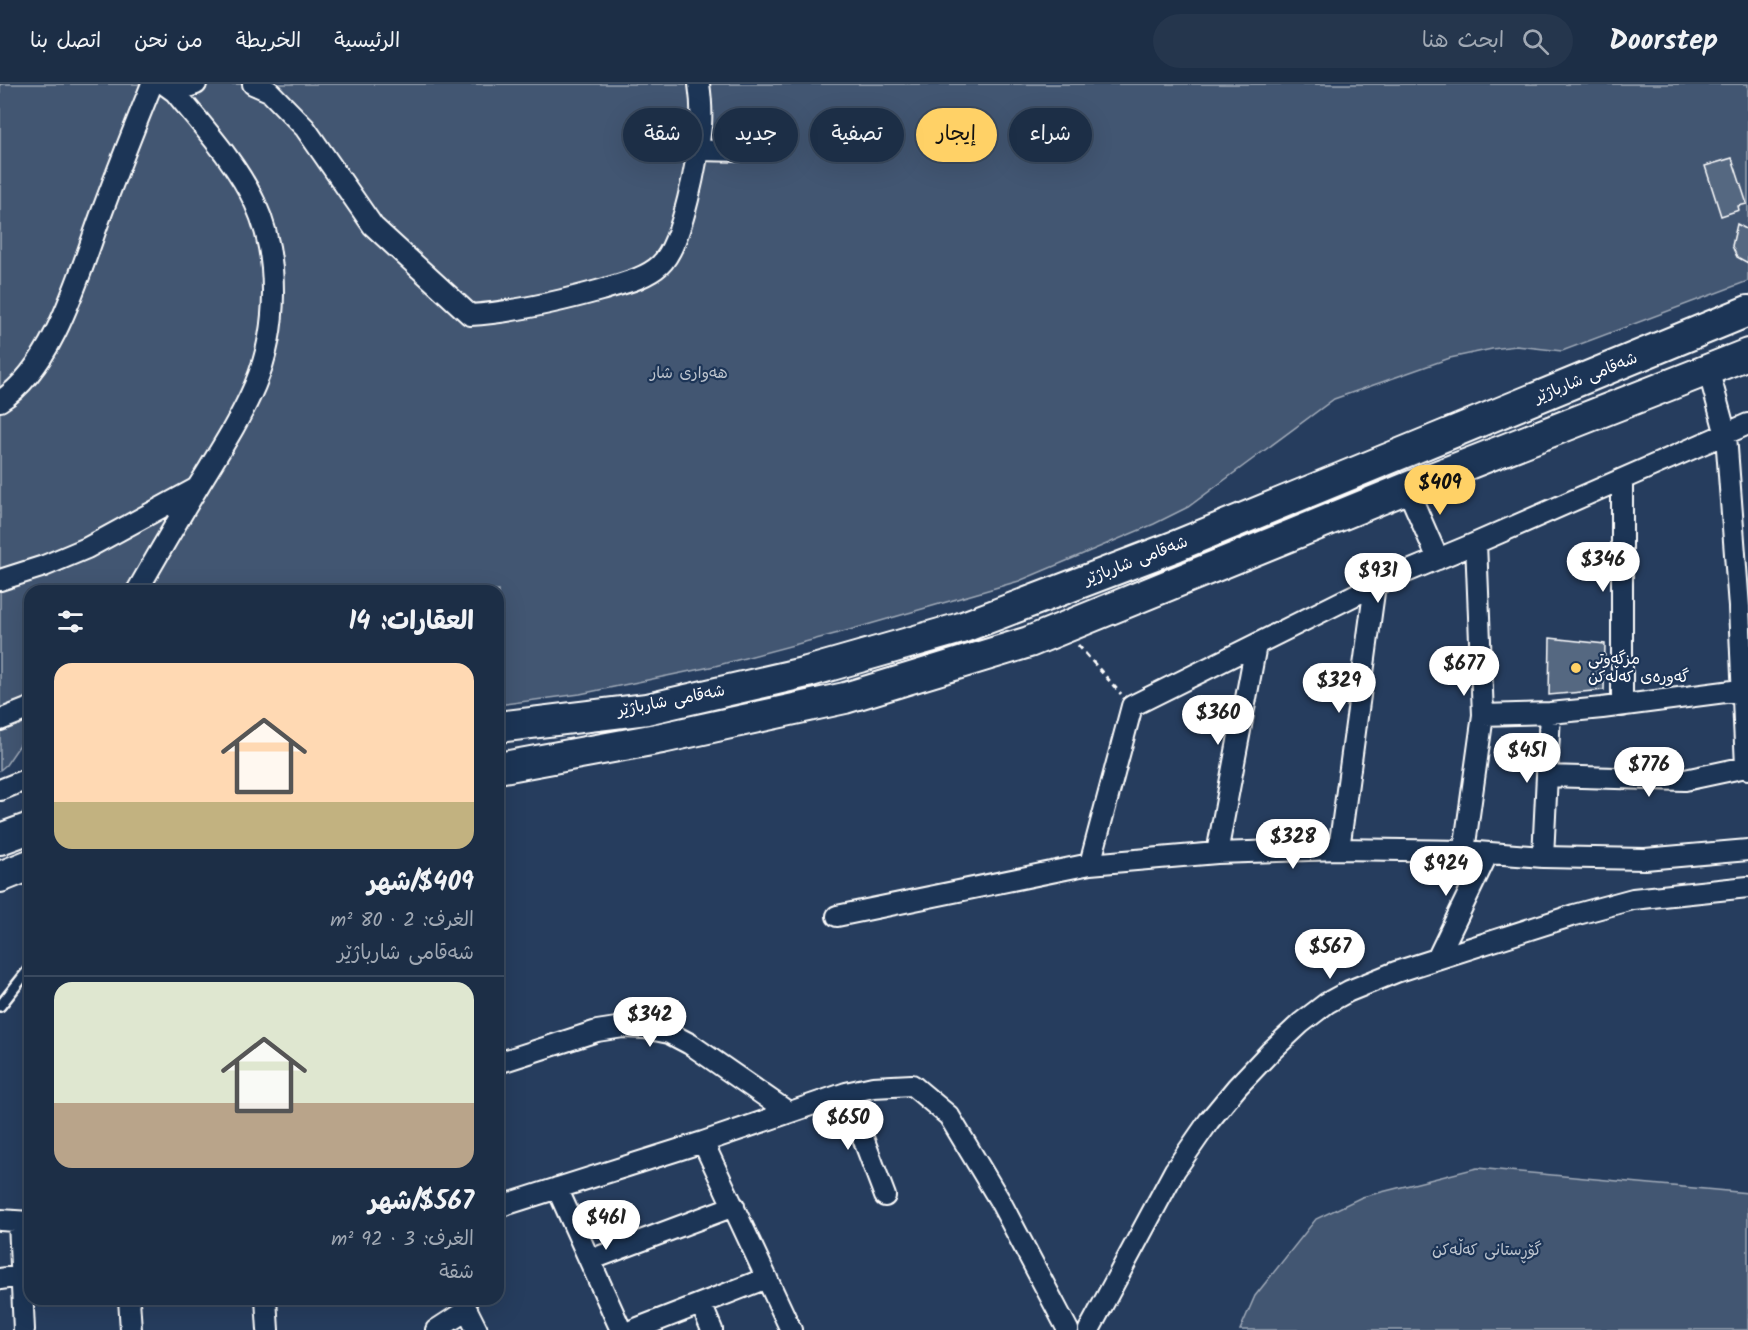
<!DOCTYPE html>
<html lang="ar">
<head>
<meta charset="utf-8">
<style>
	body { margin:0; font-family:Kalam,"Playpen Sans Arabic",sans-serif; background:#25364d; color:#f1f3f6; direction:rtl; height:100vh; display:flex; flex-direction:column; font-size:22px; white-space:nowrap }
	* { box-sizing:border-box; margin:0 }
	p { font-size:20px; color:#a0a8b3 }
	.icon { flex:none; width:33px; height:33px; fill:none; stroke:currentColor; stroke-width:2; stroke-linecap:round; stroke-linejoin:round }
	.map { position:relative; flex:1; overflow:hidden; direction:ltr }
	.side { position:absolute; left:24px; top:501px; width:480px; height:720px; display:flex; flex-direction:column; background:#1c2e46; border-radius:18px; box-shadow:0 6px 24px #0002,0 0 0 2px #3a4a5f; direction:rtl }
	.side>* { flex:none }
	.banner { position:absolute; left:522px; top:24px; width:570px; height:54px; direction:rtl; display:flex; gap:12px }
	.price { position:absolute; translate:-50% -51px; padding:0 14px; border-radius:21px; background:#fff; color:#222; font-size:20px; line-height:39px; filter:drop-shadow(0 2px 3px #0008) }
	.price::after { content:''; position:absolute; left:50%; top:36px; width:18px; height:14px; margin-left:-9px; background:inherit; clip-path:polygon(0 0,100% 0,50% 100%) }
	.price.current { background:#ffd166; color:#111 }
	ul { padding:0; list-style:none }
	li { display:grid; align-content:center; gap:12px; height:318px; padding:0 30px }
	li+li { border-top:2px solid #3a4a5f }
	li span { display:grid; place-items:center; height:186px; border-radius:18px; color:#555 }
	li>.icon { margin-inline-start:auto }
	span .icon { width:108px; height:108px; fill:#fffc; stroke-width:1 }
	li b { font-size:26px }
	h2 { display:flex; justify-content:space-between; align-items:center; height:72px; padding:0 30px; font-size:26px }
	.pill { padding:0 21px; border-radius:27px; background:#1c2e46; box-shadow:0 6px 24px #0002,0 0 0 2px #3a4a5f; font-size:21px; line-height:54px }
	.pill.current { background:#ffd166; color:#111 }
	header { display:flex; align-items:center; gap:36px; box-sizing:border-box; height:84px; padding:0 30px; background:#1c2e46; border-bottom:2px solid #3a4a5f }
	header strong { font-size:28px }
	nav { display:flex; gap:33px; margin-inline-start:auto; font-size:21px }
	.search { width:420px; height:54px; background:#25364d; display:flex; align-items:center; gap:15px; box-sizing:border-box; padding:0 21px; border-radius:33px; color:#a0a8b3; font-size:22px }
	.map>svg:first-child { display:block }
</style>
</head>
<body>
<header>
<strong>Doorstep</strong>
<div class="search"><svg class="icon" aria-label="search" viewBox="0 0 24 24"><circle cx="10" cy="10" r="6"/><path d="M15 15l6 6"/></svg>ابحث هنا</div>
<nav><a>الرئيسية</a><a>الخريطة</a><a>من نحن</a><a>اتصل بنا</a></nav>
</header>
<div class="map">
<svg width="1748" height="1246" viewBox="0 0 1748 1246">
	<rect width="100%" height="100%" fill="#263d5e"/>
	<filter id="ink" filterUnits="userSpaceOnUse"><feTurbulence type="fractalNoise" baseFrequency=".0167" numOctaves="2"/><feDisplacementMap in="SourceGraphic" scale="12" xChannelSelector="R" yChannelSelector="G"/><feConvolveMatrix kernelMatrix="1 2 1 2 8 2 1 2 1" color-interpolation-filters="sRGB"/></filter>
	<g filter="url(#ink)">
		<path fill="#425672" stroke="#a0aab8" stroke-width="1.5" d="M0 0H1748V197L1562 267 1516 262 1492 265 1450 274 1334 315 1188 423 1154 440 1019 497 846 547 715 582 580 610 498 621V507H30V646L6 681 0 686Z
			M1477 1084 1748 1109V1246H1240L1255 1212 1316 1135 1362 1113Z"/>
		<path fill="#556781" stroke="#fff" stroke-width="1.5" d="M1732 74 1747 120 1738 122 1739 126 1721 132 1705 82Z
			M1737 140 1748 146V179L1737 173 1732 162Z
			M1550 554 1605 560 1604 606 1549 611Z"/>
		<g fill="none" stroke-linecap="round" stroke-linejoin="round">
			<g stroke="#fff" stroke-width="14">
				<path id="service" d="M0 922 30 884"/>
			</g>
			<g stroke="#fff" stroke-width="24">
				<path id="minor" d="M253 0 269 7 305 44 373 142 470 231C515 228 558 218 601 206 620 200 645 195 660 181 683 160 698 73 701 41 702 27 701 14 699 0
					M175 8 196 0
					M697 66 743 67
					M1708 285 1726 351 1739 523 1746 683 1748 685
					M0 317C55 282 80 187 102 128 118 85 135 42 152 0
					M1622 396V622
					M1407 404 1438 475
					M0 496 44 482 87 464 197 404
					M137 507C157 472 178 436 199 401 219 368 240 336 255 301 278 246 280 173 255 119 236 78 203 43 175 8L164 0
					M1483 631 1550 629 1602 624 1748 605
					M0 636 30 624
					M1547 692 1685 696 1746 683
					M0 706 30 694
					M1339 765 1375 501
					M1464 767 1483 631 1476 459
					M1217 769 1256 561
					M1543 773 1550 629
					M1090 780 1132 622 1375 501 1476 459 1748 340
					M837 832 1090 780 1217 769 1339 765 1464 767 1543 773 1645 775 1748 766
					M1437 875 1488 769
					M498 979 597 947 623 943 645 944 669 949 690 960 788 1028
					M846 1009 885 1112
					M703 1058 791 1246
					M557 1104 621 1246
					M498 1123 703 1058 846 1009 873 1003 912 1001 949 1032 1000 1117 1068 1246
					M0 1136 30 1138
					M19 1138 24 1246
					M590 1176 734 1122
					M0 1195 21 1192
					M129 1215 131 1246
					M266 1215 268 1246
					M462 1216 477 1246
					M701 1220 712 1246
					M436 1246 467 1226
					M633 1246 767 1194
					M1089 1246 1175 1086 1209 1037 1237 1003 1270 968 1301 939 1327 919 1349 907 1396 888 1574 831 1633 815 1748 803"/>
			</g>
			<g stroke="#fff" stroke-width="34">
				<path id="primary" d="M498 643 647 625 807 588 961 544 1176 462 1748 227
					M498 684 662 654 845 614 1029 558 1407 404 1748 270
					M0 755 30 744
					M0 793 30 781"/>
			</g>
			<path stroke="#fff" stroke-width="3" stroke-dasharray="6 4.5" stroke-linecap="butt" d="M1078 561 1121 610"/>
			<use href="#service" stroke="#1d3557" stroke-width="9"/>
			<use href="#minor" stroke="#1d3557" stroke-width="20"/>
			<use href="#primary" stroke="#1d3557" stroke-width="30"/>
		</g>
	</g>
	<circle fill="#ffd166" stroke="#1d3557" stroke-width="2" cx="1576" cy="584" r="6"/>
	<g text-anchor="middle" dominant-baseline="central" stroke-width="4.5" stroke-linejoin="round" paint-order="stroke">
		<g font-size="16" fill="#bdc4ce" stroke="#1d3557">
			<text x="689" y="289">هەواری شار</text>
			<text x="1487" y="1166">گۆڕستانی کەڵەکن</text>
		</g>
		<g font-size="16" fill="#fff" stroke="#1d3557">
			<text transform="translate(1586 294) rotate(-22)">شەقامی شارباژێر</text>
			<text transform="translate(1136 477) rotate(-21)">شەقامی شارباژێر</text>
			<text transform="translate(671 617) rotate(-11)">شەقامی شارباژێر</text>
		</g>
		<g font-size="16" fill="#fff" stroke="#1d3557" text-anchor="start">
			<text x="1588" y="575">مزگەوتی<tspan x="1588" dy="18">گەورەی کەڵەکن</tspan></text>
		</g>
	</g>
</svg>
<b class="price current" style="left:1440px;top:432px">$409</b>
<b class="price" style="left:1603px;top:509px">$346</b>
<b class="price" style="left:1378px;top:520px">$931</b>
<b class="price" style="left:1464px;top:613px">$677</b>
<b class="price" style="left:1339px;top:630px">$329</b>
<b class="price" style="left:1218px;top:662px">$360</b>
<b class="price" style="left:1527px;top:700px">$451</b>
<b class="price" style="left:1649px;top:714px">$776</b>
<b class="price" style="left:1293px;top:786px">$328</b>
<b class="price" style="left:1446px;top:813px">$924</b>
<b class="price" style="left:1330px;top:896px">$567</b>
<b class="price" style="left:650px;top:964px">$342</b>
<b class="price" style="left:848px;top:1067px">$650</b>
<b class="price" style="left:606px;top:1167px">$461</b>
<div class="banner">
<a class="pill">شراء</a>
<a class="pill current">إيجار</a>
<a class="pill">تصفية</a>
<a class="pill">جديد</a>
<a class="pill">شقة</a>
</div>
<section class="side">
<h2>العقارات: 14<svg class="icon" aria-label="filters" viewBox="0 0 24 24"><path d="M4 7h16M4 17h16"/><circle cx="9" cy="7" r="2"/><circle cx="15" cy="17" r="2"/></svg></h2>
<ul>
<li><span style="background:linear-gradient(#ffd9b3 75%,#c2b280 0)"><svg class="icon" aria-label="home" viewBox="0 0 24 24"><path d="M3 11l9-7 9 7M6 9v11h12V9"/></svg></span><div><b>$409/شهر</b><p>الغرف: 2 · 80 m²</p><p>شەقامی شارباژێر</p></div></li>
<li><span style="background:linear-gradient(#dfe7d0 65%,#b9a48a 0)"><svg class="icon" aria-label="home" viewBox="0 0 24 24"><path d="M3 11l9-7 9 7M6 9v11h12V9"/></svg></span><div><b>$567/شهر</b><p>الغرف: 3 · 92 m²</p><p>شقة</p></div></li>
</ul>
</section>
</div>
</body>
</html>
